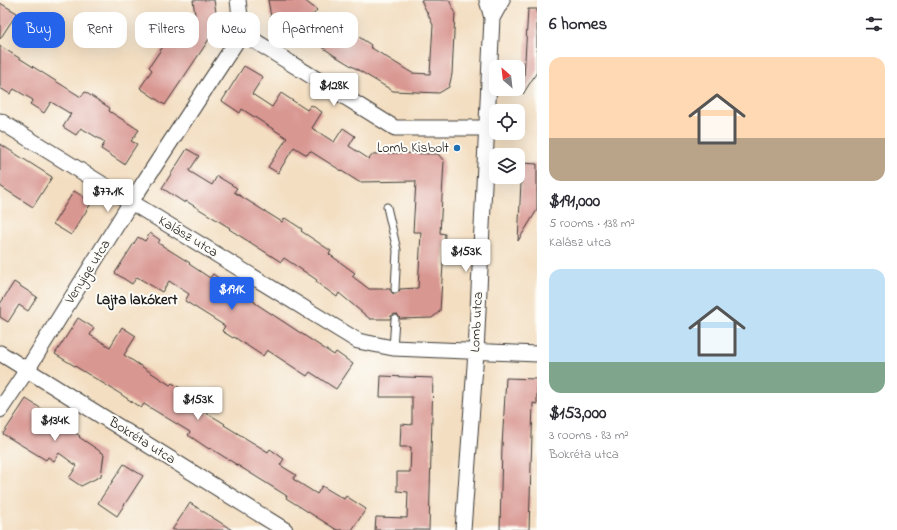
<!DOCTYPE html>
<html lang="en">
<head>
<meta charset="utf-8">
<style>
	body { margin:0; font-family:"Indie Flower",sans-serif; background:#f7f7f7; color:#2b2b33; height:100vh; display:flex; flex-direction:column; font-size:15px; white-space:nowrap }
	* { box-sizing:border-box; margin:0 }
	p { font-size:13px; color:#7c7c81 }
	.icon { flex:none; width:22px; height:22px; fill:none; stroke:currentColor; stroke-width:2; stroke-linecap:round; stroke-linejoin:round }
	.map { position:relative; flex:1; overflow:hidden }
	.sheet { display:flex; flex-direction:column; background:#fff; width:360px }
	.sheet>* { flex:none }
	.guide { position:absolute; left:12px; top:12px; width:380px; height:36px; display:flex; gap:8px }
	.needle { width:26px; rotate:332deg }
	.tools { position:absolute; left:489px; top:60px; display:grid; gap:8px }
	.tools a { display:grid; place-items:center; width:36px; height:36px; border-radius:8px; background:#fff; box-shadow:0 4px 16px #0002; font-size:20px }
	.price { position:absolute; translate:-50% -34px; padding:0 9px; border-radius:4px; background:#fff; color:#222; font-size:13px; line-height:26px; filter:drop-shadow(0 1px 2px #0008) }
	.price::after { content:''; position:absolute; left:50%; top:24px; width:12px; height:9px; margin-left:-6px; background:inherit; clip-path:polygon(0 0,100% 0,50% 100%) }
	.price.current { background:#2563eb; color:#fff }
	ul { padding:0; list-style:none }
	li { display:grid; align-content:center; gap:8px; height:212px; padding:0 12px }
	li span { display:grid; place-items:center; height:124px; border-radius:12px; color:#555 }
	li>.icon { margin-inline-start:auto }
	span .icon { width:72px; height:72px; fill:#fffc; stroke-width:1 }
	li b { font-size:17px }
	h2 { display:flex; justify-content:space-between; align-items:center; height:48px; padding:0 12px; font-size:17px }
	.chip { padding:0 14px; border-radius:12px; background:#fff; box-shadow:0 4px 16px #0002; font-size:14px; line-height:36px }
	.chip.current { background:#2563eb; color:#fff }
	main { display:flex; flex:1; min-height:0 }
	.map>svg:first-child { display:block }
</style>
</head>
<body>
<main>
<div class="map">
<svg width="537" height="530" viewBox="0 0 537 530">
	<rect width="100%" height="100%" fill="#fdfcf7"/>
	<filter id="ink" filterUnits="userSpaceOnUse"><feTurbulence type="fractalNoise" baseFrequency=".025" numOctaves="2"/><feDisplacementMap in="SourceGraphic" scale="8" xChannelSelector="R" yChannelSelector="G"/><feConvolveMatrix kernelMatrix="1 2 1 2 8 2 1 2 1" color-interpolation-filters="sRGB"/></filter>
	<filter id="wash" filterUnits="userSpaceOnUse"><feTurbulence type="fractalNoise" baseFrequency=".012" numOctaves="4" result="noise"/><feDisplacementMap in="SourceGraphic" scale="16" xChannelSelector="R" yChannelSelector="G"/><feGaussianBlur stdDeviation="0.9" result="paint"/><feColorMatrix in="noise" values="0 0 0 0 0 0 0 0 0 0 0 0 0 0 0 0 0 1.4 0 .05"/><feComposite in="paint" operator="in"/></filter>
	<g filter="url(#wash)">
		<rect width="100%" height="100%" fill="#f3dec1"/>
		<g id="blocks">
			<path fill="#d99792" d="M193 0H214L218 24 206 44 165 105 140 88 152 70 149 67 173 32 171 31 183 14 196 22Z
				M268 0H304L317 10 313 15 333 28 337 22 371 45 370 47 412 73 430 74 433 25 421 0H449L455 12 452 74 449 87 439 93 393 91 335 56 302 33 271 17Z
				M0 3 17 13 0 39Z
				M528 9H537V72L523 94Z
				M0 46 81 97 85 92 110 108 109 111 139 130 131 141 137 144 124 164 101 149 105 142 81 128 76 135 63 127 71 114 51 102 44 113 30 104 33 100 14 89 10 94 0 88Z
				M244 66 263 77 252 94 272 107 281 93 307 110 311 105 322 112 312 128 334 142 343 128 355 136 349 146 369 159 373 154 398 153 438 154 444 161 440 233 445 234 440 311 432 318 400 319 398 315 395 314 391 316 390 319H370L339 293 337 297 316 282 317 280 284 258 281 262 229 229 230 228 186 201 185 203 162 188 187 149 199 156 189 171 212 185 217 176 237 188 234 192 282 222 285 218 302 229 301 231 331 251 329 254 355 273 352 276 369 289H390L392 293 395 294 399 292 400 289 418 288 421 232H413L416 181 359 182 310 151 307 155 294 147 278 173 268 167 287 138 242 109 240 113 222 101Z
				M0 144 52 177 33 207 0 186Z
				M522 163 537 164V210L518 241Z
				M74 191 92 202 71 235 53 224Z
				M150 233 160 240 158 243 190 263 189 264 210 278 213 274 224 282V283L255 302V303L334 355 336 352 353 364 336 389 310 372 307 376 267 350 263 356 234 337 233 338 222 331 225 326 185 301 189 294 169 281 162 292 137 277 132 284 115 273 138 237 145 241Z
				M14 282 37 297 28 311 19 305 8 322 0 317V304Z
				M78 318 94 328 90 335 110 347 122 327 136 336 124 355 170 385 172 383 190 394 186 400 225 424 224 425 268 452 270 449 284 459 280 465 296 475 293 479 317 494 322 486 344 499 346 496 366 509 352 530H337L286 498 287 496 210 448 209 449 188 435 190 432 144 404 141 408 119 393 55 354Z
				M381 376 433 378 429 530H375L376 517 407 518 408 492 397 491V472H410L411 447H400L401 424 412 425V397H380Z
				M506 378 537 379V404L533 403 529 530H500L502 446Z
				M26 399 45 411 44 413 80 436 79 437 104 454 101 476 81 486 69 478 77 466 59 453 54 461 48 457 46 460 3 434Z
				M124 464 143 476 117 516 98 503Z
				M190 503 232 530H172Z"/>
		</g>
	</g>
	<g filter="url(#ink)">
		<use href="#blocks" fill-opacity="0" stroke="#3c3935" stroke-width="1"/>
		<g fill="none" stroke-linecap="round" stroke-linejoin="round">
			<g stroke="#3c3935" stroke-width="9">
				<path id="service" d="M387 207 397 250 395 289
					M393 348 395 319"/>
			</g>
			<g stroke="#3c3935" stroke-width="17">
				<path id="minor" d="M238 0 242 33 395 128H487
					M492 18 502 0
					M0 121 131 202 358 341 393 348 537 354
					M0 353 285 530
					M0 410 27 370 131 202 242 33
					M463 530 476 352 492 18 487 0"/>
			</g>
			<use href="#service" stroke="#fff" stroke-width="7"/>
			<use href="#minor" stroke="#fff" stroke-width="15"/>
		</g>
	</g>
	<circle fill="#1f6fb2" stroke="#fdfcf7" stroke-width="1.5" cx="457" cy="148" r="4"/>
	<g text-anchor="middle" dominant-baseline="central" stroke-width="4" stroke-linejoin="round" paint-order="stroke">
		<g font-size="14" fill="#1c1c1c" stroke="#fdfcf7" text-anchor="end">
			<text x="449" y="148">Lomb Kisbolt</text>
		</g>
		<g font-size="14" fill="#1c1c1c" stroke="#fdfcf7">
			<text transform="translate(188 237) rotate(31)">Kalász utca</text>
			<text transform="translate(88 272) rotate(-58)">Venyige utca</text>
			<text transform="translate(477 322) rotate(-87)">Lomb utca</text>
			<text transform="translate(142 441) rotate(32)">Bokréta utca</text>
		</g>
		<g font-size="15" font-weight="bold" fill="#1c1c1c" stroke="#fdfcf7">
			<text x="137" y="300">Lajta lakókert</text>
		</g>
	</g>
</svg>
<div class="tools">
<a><svg class="needle" viewBox="-14 -14 28 28"><path d="M0-13l5 13h-10z" fill="#e53935"/><path d="M0 13l5-13h-10z" fill="#7c7c81"/></svg></a>
<a><svg class="icon" aria-label="locate" viewBox="0 0 24 24"><circle cx="12" cy="12" r="6"/><path d="M12 2v4M12 18v4M2 12h4M18 12h4"/></svg></a>
<a><svg class="icon" aria-label="layers" viewBox="0 0 24 24"><path d="M12 4l9 5-9 5-9-5zM3 14l9 5 9-5"/></svg></a>
</div>
<b class="price" style="left:334px;top:107px">$128K</b>
<b class="price" style="left:108px;top:213px">$77.1K</b>
<b class="price" style="left:466px;top:273px">$153K</b>
<b class="price current" style="left:232px;top:311px">$191K</b>
<b class="price" style="left:198px;top:421px">$153K</b>
<b class="price" style="left:55px;top:442px">$134K</b>
<div class="guide">
<a class="chip current">Buy</a>
<a class="chip">Rent</a>
<a class="chip">Filters</a>
<a class="chip">New</a>
<a class="chip">Apartment</a>
</div>
</div>
<section class="sheet">
<h2>6 homes<svg class="icon" aria-label="filters" viewBox="0 0 24 24"><path d="M4 7h16M4 17h16"/><circle cx="9" cy="7" r="2"/><circle cx="15" cy="17" r="2"/></svg></h2>
<ul>
<li><span style="background:linear-gradient(#ffd9b3 65%,#b9a48a 0)"><svg class="icon" aria-label="home" viewBox="0 0 24 24"><path d="M3 11l9-7 9 7M6 9v11h12V9"/></svg></span><div><b>$191,000</b><p>5 rooms · 138 m²</p><p>Kalász utca</p></div></li>
<li><span style="background:linear-gradient(#bfe0f5 75%,#7fa58c 0)"><svg class="icon" aria-label="home" viewBox="0 0 24 24"><path d="M3 11l9-7 9 7M6 9v11h12V9"/></svg></span><div><b>$153,000</b><p>3 rooms · 83 m²</p><p>Bokréta utca</p></div></li>
</ul>
</section>
</main>
</body>
</html>
